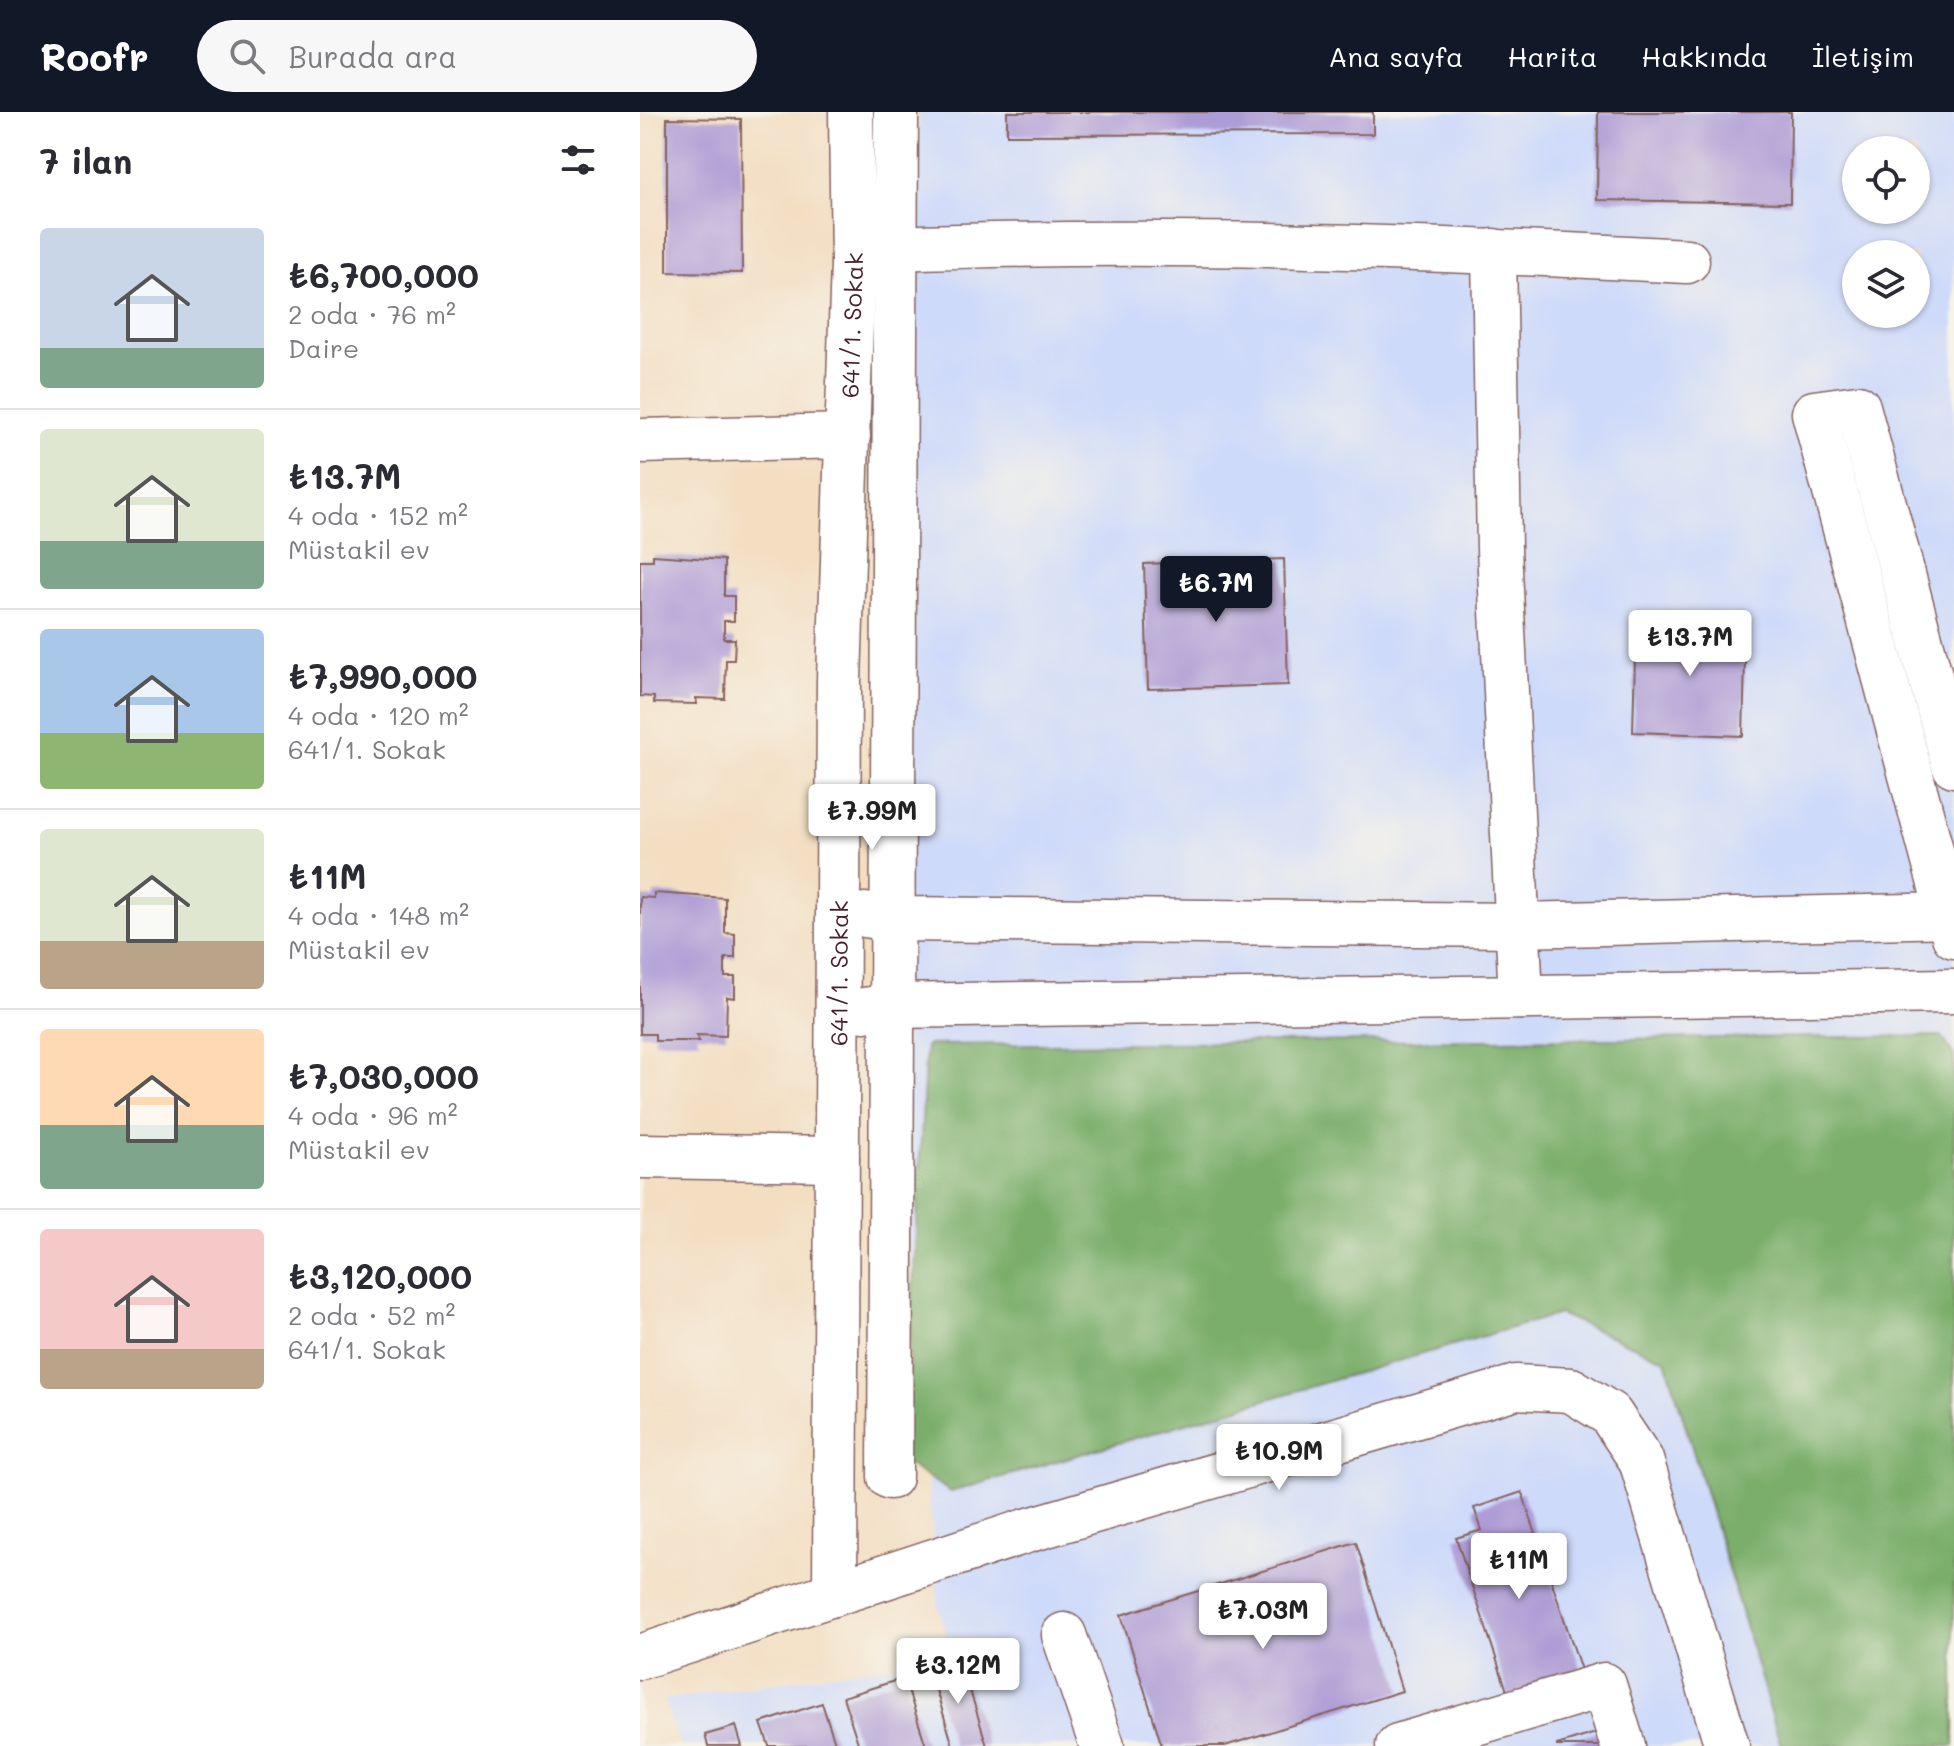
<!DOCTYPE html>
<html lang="tr">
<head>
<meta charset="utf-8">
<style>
	body { margin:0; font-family:Mali,sans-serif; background:#f7f7f7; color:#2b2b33; height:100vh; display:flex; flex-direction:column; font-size:30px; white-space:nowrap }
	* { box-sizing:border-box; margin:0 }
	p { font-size:26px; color:#7c7c81 }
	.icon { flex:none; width:44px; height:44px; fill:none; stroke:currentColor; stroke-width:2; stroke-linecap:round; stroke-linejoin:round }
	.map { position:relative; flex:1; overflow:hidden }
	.side { display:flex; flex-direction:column; background:#fff; width:640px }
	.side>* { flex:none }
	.fabs { position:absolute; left:1202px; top:24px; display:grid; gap:16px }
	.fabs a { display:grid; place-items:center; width:88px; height:88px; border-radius:50%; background:#fff; box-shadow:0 2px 6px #0004; font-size:40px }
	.price { position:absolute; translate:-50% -68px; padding:0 18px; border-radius:8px; background:#fff; color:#222; font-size:26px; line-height:52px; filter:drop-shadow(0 2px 4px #0008) }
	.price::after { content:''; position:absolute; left:50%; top:48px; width:24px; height:18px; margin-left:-12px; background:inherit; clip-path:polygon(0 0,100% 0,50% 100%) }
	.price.current { background:#111827; color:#fff }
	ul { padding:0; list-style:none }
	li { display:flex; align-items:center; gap:24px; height:200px; padding:0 40px }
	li+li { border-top:2px solid #e1e1e2 }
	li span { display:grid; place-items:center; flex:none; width:224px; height:160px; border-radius:8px; color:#555 }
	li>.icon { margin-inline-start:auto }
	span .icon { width:96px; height:96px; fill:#fffc; stroke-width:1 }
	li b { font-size:34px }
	h2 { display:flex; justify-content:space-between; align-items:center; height:96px; padding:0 40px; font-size:34px }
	header { display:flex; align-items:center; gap:48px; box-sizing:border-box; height:112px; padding:0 40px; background:#111827; color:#fff }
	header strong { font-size:38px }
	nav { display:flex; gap:44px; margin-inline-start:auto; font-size:28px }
	.search { width:560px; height:72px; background:#f7f7f7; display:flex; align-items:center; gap:20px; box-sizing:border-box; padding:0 28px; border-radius:44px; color:#7c7c81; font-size:30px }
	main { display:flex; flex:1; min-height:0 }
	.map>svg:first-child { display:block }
</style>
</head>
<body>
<header>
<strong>Roofr</strong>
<div class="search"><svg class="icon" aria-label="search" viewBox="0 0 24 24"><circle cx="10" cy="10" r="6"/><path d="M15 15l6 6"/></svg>Burada ara</div>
<nav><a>Ana sayfa</a><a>Harita</a><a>Hakkında</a><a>İletişim</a></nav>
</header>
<main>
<section class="side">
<h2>7 ilan<svg class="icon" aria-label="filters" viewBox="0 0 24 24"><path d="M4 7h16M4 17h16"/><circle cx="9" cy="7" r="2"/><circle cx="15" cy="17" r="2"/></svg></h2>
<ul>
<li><span style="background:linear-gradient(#c9d6e8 75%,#7fa58c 0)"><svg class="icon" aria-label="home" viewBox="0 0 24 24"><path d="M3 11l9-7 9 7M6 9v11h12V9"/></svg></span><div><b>₺6,700,000</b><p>2 oda · 76 m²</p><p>Daire</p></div></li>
<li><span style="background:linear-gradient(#dfe7d0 70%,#7fa58c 0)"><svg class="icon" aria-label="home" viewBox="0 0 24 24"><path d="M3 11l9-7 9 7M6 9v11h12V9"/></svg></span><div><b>₺13.7M</b><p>4 oda · 152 m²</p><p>Müstakil ev</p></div></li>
<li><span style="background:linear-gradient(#a9c7e8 65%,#8fb573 0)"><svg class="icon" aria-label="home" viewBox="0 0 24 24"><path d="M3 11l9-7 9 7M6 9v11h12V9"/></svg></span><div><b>₺7,990,000</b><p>4 oda · 120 m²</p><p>641/1. Sokak</p></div></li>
<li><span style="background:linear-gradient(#dfe7d0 70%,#b9a48a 0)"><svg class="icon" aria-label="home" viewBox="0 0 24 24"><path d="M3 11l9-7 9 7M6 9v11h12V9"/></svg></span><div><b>₺11M</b><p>4 oda · 148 m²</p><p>Müstakil ev</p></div></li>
<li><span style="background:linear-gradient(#ffd9b3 60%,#7fa58c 0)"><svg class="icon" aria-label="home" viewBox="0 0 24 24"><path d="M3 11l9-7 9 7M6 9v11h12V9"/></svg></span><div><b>₺7,030,000</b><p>4 oda · 96 m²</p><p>Müstakil ev</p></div></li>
<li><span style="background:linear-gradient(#f6c9c9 75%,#b9a48a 0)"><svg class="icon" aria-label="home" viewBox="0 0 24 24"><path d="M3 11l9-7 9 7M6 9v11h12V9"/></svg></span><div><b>₺3,120,000</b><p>2 oda · 52 m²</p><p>641/1. Sokak</p></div></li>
</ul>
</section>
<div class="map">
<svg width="1314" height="1634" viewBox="0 0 1314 1634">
	<rect width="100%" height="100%" fill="#f7f3e8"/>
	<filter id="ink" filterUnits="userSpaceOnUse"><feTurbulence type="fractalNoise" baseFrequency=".0125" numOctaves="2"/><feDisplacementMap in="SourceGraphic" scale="16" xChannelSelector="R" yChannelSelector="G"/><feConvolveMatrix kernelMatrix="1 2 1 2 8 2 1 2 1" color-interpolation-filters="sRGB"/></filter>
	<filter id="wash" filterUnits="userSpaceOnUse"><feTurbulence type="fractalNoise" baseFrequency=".006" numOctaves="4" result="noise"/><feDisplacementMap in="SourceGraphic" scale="32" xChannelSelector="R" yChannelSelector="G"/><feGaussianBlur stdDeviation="1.8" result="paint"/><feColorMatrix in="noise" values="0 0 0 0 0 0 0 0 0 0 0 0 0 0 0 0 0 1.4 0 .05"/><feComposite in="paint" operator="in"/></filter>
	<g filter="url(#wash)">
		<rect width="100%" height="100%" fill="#f3dec2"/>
		<path fill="#cedafa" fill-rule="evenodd" d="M279 0H1314V1634H40L24 1588 311 1543 298 1493 264 1060ZM1216 38H1276V98H1216ZM1216 142H1276V202H1216Z"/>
		<path fill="#7aae6a" stroke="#62664a" stroke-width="2" d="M1302 924 1314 944V1634H1141L1026 1248 919 1202 311 1380 264 1350 286 933Z"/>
		<g id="blocks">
			<path fill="#ad9cd5" d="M367 0H733V22L367 23Z
				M958 0H1151L1150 91 957 88Z
				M27 6 101 7 102 161 27 160Z
				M13 443 84 448V484H94V509H84V527H95L94 548H86L85 587 56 586 57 592 14 591V585L0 584V448H13Z
				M644 447 648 573 508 577 504 452Z
				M996 507 1106 511 1103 624 993 620Z
				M14 781 85 786V821L95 822V846H85V865H95V886L87 885 86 924 57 923 59 929H15V922H0V785L14 786Z
				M882 1380 944 1567 871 1591 816 1426 842 1418 834 1396Z
				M716 1430 762 1579 585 1634H522L481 1503Z
				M321 1549 347 1634H313L290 1558Z
				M264 1566 286 1634H219L203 1585Z
				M182 1591 196 1634H129L121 1611Z
				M96 1614 102 1634H68L65 1623Z
				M959 1620 963 1634H917V1633Z"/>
		</g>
	</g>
	<g filter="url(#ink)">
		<use href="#blocks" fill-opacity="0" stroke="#856260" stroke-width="2"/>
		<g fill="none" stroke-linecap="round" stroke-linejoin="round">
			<g stroke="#856260" stroke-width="47">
				<g id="minor">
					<path d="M256 136C519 126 784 135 1047 149"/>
					<path d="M854 139 859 437 881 885"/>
					<path d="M0 329 208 324"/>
					<path d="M1314 653 1218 295 1174 301 1314 824"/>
					<path d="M225 803 253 807 879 813 1314 803"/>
					<path d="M224 898 251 894 1314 879"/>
					<path d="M0 1044 197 1047"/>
					<path d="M250 1365 256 0"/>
					<path id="s1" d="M195 1481 199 568 213 151 211 0"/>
					<path d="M424 1523 462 1634"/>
					<path d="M0 1545 386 1419 876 1275 931 1278 970 1302 1001 1348 1087 1634"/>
					<path d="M758 1634 964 1573 983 1634"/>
				</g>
			</g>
			<use href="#minor" stroke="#fff" stroke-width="44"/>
		</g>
	</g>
	<g text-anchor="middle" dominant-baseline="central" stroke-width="6" stroke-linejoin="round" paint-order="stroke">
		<g font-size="24" fill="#4a1f2b" stroke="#f7f3e8">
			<text stroke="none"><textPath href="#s1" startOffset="1268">641/1. Sokak</textPath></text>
			<text stroke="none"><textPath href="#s1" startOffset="620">641/1. Sokak</textPath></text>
		</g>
	</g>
</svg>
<div class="fabs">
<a><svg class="icon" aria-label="locate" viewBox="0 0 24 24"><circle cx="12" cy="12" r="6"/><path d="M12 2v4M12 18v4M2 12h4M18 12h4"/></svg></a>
<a><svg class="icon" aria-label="layers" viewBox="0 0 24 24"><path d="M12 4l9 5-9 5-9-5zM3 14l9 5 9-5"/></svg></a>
</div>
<b class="price current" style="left:576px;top:512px">₺6.7M</b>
<b class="price" style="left:1050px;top:566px">₺13.7M</b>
<b class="price" style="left:232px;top:740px">₺7.99M</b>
<b class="price" style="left:639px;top:1380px">₺10.9M</b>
<b class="price" style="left:879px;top:1489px">₺11M</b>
<b class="price" style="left:623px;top:1539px">₺7.03M</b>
<b class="price" style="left:318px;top:1594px">₺3.12M</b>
</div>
</main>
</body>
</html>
